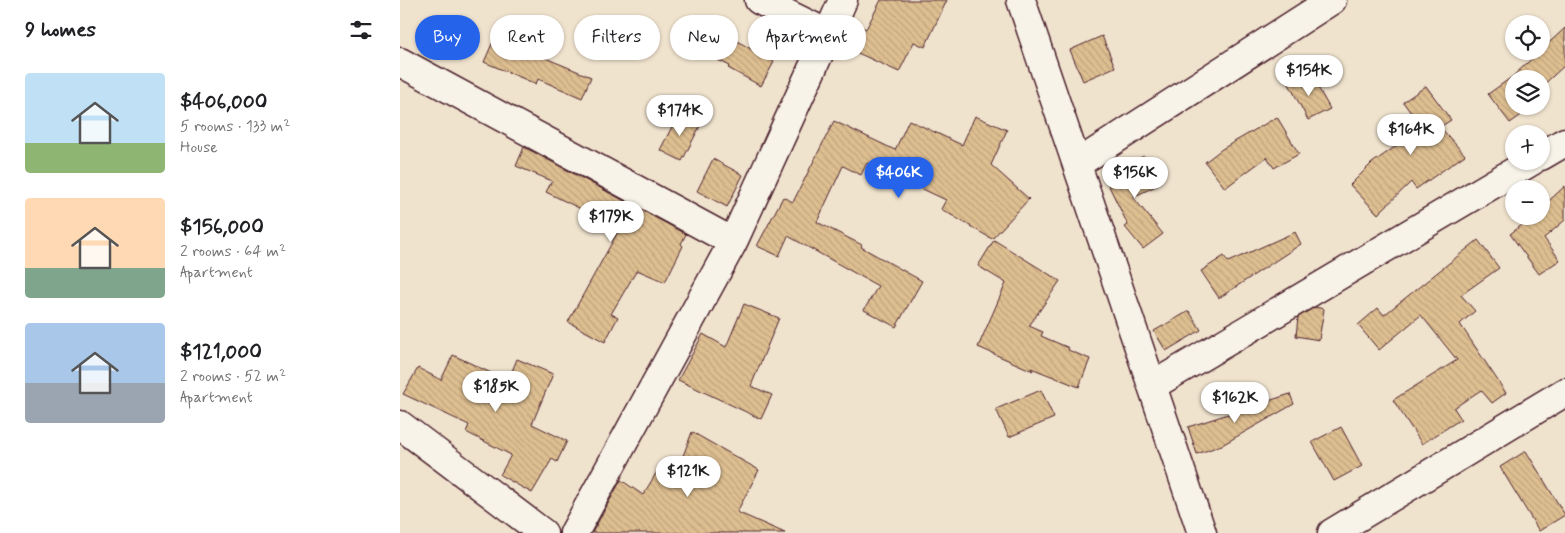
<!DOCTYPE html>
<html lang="en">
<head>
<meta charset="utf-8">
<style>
	body { margin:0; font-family:Mynerve,sans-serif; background:#f6f6f6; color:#202124; height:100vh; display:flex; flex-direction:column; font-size:19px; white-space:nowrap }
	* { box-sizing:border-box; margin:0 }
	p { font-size:16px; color:#757577 }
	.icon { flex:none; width:28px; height:28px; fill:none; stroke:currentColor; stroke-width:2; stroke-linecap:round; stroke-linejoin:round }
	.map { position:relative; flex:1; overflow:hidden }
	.side { display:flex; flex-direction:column; background:#fff; width:400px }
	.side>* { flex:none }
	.top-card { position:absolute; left:15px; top:15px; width:475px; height:45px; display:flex; gap:10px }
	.fabs { position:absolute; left:1105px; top:15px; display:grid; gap:10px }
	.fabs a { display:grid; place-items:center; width:45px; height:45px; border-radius:50%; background:#fff; box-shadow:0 1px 4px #0004; font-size:25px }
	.price { position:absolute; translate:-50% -42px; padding:0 11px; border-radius:18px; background:#fff; color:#222; font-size:16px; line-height:32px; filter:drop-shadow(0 1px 2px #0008) }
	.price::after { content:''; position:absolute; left:50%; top:30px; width:15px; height:11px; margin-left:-8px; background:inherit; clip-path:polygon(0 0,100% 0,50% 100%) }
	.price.current { background:#2563eb; color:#fff }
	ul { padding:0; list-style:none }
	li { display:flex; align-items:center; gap:15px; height:125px; padding:0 25px }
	li span { display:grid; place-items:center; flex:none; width:140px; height:100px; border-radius:5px; color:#555 }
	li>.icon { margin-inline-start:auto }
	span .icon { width:60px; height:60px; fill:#fffc; stroke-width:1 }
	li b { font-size:21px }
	h2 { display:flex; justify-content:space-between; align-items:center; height:60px; padding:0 25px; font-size:21px }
	.chip { padding:0 18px; border-radius:22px; background:#fff; box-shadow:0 1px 4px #0004; font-size:18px; line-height:45px }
	.chip.current { background:#2563eb; color:#fff }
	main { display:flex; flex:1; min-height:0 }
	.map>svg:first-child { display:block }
</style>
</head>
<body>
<main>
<section class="side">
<h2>9 homes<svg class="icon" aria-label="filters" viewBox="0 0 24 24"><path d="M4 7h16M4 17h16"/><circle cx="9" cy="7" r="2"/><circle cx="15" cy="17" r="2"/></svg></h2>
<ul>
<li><span style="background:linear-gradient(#bfe0f5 70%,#8fb573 0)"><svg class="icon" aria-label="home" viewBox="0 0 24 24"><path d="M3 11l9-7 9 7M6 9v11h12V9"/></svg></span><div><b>$406,000</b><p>5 rooms · 133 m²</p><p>House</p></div></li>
<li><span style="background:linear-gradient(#ffd9b3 70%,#7fa58c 0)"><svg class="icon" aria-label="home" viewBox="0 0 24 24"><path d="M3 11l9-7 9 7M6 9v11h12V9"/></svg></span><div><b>$156,000</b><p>2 rooms · 64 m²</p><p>Apartment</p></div></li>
<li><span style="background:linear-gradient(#a9c7e8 60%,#9aa5b1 0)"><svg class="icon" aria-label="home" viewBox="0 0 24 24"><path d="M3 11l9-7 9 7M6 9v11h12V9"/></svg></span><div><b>$121,000</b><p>2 rooms · 52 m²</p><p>Apartment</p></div></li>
</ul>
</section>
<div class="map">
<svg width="1165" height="533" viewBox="0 0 1165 533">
	<defs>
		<pattern id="building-back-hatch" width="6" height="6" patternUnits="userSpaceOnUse" patternTransform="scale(1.25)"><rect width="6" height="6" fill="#debf91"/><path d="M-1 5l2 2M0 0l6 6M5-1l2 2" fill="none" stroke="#c0a47d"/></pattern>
	</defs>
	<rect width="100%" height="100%" fill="#f0e3ce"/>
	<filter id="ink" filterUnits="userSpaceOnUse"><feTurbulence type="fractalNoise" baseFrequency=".02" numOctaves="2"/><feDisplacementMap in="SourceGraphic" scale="10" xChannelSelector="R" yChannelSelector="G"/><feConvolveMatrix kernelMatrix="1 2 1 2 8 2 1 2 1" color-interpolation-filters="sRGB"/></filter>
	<g filter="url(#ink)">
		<path fill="url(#building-back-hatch)" stroke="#4a1f2b" d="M481 0H547L525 47 514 42 499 72 447 48 458 25 466 29Z
			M307 24 374 62 361 86 328 68 330 66 295 49Z
			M1165 28V65L1141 87V79H1114V106H1129L1130 109 1110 123 1088 94 1112 77Z
			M702 36 715 67 683 81 670 50Z
			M95 37 191 77 182 98 138 79 136 84 84 62Z
			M910 73 930 109 908 120 889 84Z
			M1026 86 1051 120 1040 127 1065 155 1016 189 1011 182 978 214 950 185 972 163 1022 128 1003 102Z
			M575 116 607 130 591 165 629 199 592 239 541 209 546 200 467 163 461 175 443 166 417 222 462 245 461 247 522 281 496 327 464 310 478 286 388 236 379 256 357 246 383 197 393 202 434 121 495 150 509 120 562 145Z
			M277 117H286L301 124 282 161 260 150Z
			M877 117 899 154 874 168 867 157 825 188 805 162 822 149Z
			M124 147 286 234 281 244 283 246 265 282 237 270 211 314 218 317 205 342 168 322 220 228 146 192 152 181 116 166Z
			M744 156 758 185 733 197 763 234 743 249 725 227 728 225 704 176Z
			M313 159 343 175 327 207 297 191Z
			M1165 186V220L1144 238 1160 260 1139 274 1110 234 1134 216H1141V208Z
			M895 232 901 244 819 298 801 271 824 256 828 262Z
			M594 240 660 281 629 326 643 332 641 336 669 348 668 350 690 359 679 387 631 368 633 371 578 347 606 283 578 266Z
			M1078 240 1099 268 1061 295 1075 311 1060 324 1106 393 1092 403 1081 390 1054 408 1061 419 1022 444 993 400 1057 360 1021 315 979 350 958 325 978 308 984 315Z
			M344 304 379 318 351 386 372 395 361 419 278 380 303 334 326 347Z
			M915 307 924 309 919 340 896 336 898 317Z
			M789 311 801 330 766 351 754 331Z
			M53 355 108 381 117 359 153 374 132 424 167 441 157 462 152 459 132 493 100 475 111 455 66 432 69 425 3 394 18 368 41 380Z
			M641 390 654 418 609 437 596 409Z
			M890 394 894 404 822 445 797 454 788 427Z
			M941 427 962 466 934 481 912 442Z
			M292 432 359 470 337 512 385 533H192L221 480 243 495 258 470 274 480Z
			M1126 451 1165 515 1139 531 1100 467Z"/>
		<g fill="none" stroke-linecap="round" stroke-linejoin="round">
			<g stroke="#4a1f2b" stroke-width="31">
				<path id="street" d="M621 0 802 533
					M428 34 443 0
					M0 62 333 242
					M1141 156 1165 142
					M677 164 932 0
					M752 386 1132 161
					M0 425 143 533
					M174 533 333 242 428 34 359 0
					M932 533 1165 392"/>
			</g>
			<use href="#street" stroke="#f7f3e8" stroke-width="28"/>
		</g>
	</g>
</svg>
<div class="fabs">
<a><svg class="icon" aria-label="locate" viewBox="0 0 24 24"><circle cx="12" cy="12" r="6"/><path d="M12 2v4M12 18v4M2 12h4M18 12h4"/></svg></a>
<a><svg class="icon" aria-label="layers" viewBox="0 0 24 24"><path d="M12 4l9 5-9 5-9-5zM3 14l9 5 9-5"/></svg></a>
<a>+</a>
<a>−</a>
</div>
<b class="price" style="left:909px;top:97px">$154K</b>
<b class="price" style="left:280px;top:137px">$174K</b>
<b class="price" style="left:1011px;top:156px">$164K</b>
<b class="price current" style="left:499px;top:199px">$406K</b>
<b class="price" style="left:735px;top:199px">$156K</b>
<b class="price" style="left:211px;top:243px">$179K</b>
<b class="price" style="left:96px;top:413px">$185K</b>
<b class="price" style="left:835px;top:424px">$162K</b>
<b class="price" style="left:288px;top:498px">$121K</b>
<div class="top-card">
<a class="chip current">Buy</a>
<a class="chip">Rent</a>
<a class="chip">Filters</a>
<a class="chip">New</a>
<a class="chip">Apartment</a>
</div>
</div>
</main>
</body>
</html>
